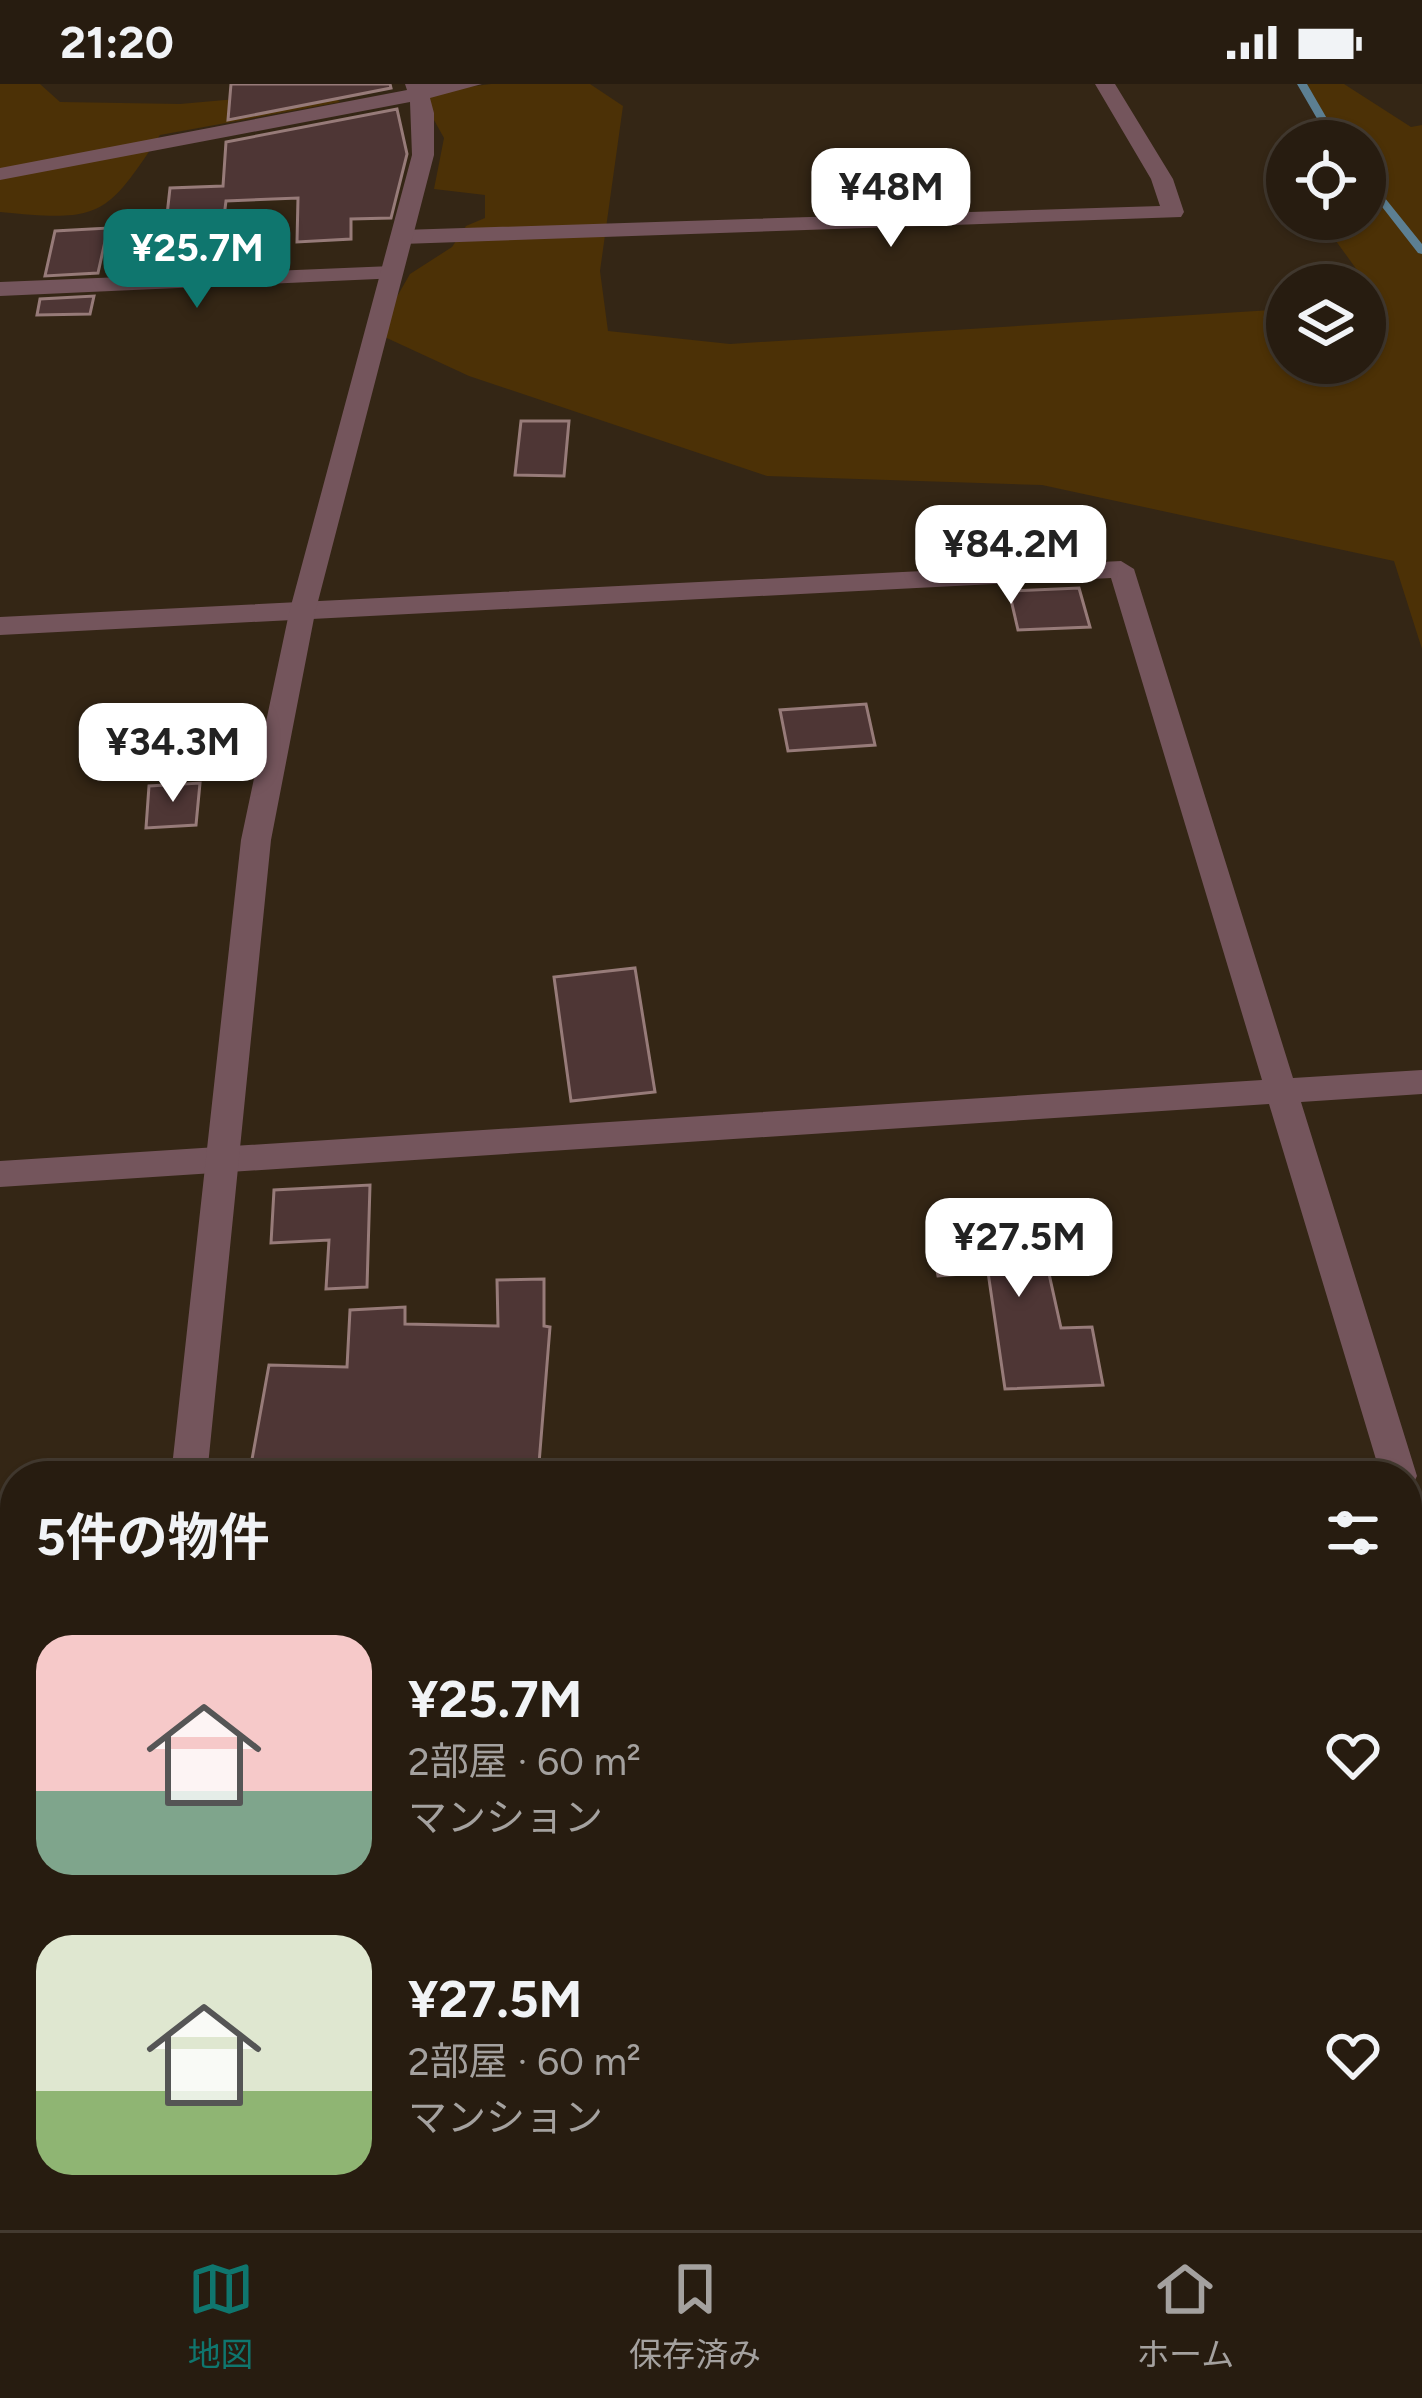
<!DOCTYPE html>
<html lang="ja">
<head>
<meta charset="utf-8">
<style>
	body { margin:0; font-family:Figtree,"Noto Sans JP",sans-serif; background:#33291e; color:#f1f3f6; height:100vh; display:flex; flex-direction:column; font-size:45px; white-space:nowrap }
	* { box-sizing:border-box; margin:0 }
	p { font-size:39px; color:#a4a19f }
	.icon { flex:none; width:66px; height:66px; fill:none; stroke:currentColor; stroke-width:2; stroke-linecap:round; stroke-linejoin:round }
	.map { position:relative; flex:1; overflow:hidden }
	.drawer { position:absolute; left:0px; top:1377px; width:1422px; height:771px; display:flex; flex-direction:column; background:#271c10; border-radius:48px 48px 0 0; box-shadow:0 3px 9px #0004,0 0 0 3px #433a30 }
	.drawer>* { flex:none }
	.controls { position:absolute; left:1266px; top:36px; display:grid; gap:24px }
	.controls a { display:grid; place-items:center; width:120px; height:120px; border-radius:50%; background:#271c10; box-shadow:0 3px 9px #0004,0 0 0 3px #433a30; font-size:60px }
	.price { position:absolute; translate:-50% -102px; padding:0 27px; border-radius:24px; background:#fff; color:#222; font-size:39px; line-height:78px; filter:drop-shadow(0 3px 6px #0008) }
	.price::after { content:''; position:absolute; left:50%; top:72px; width:36px; height:27px; margin-left:-18px; background:inherit; clip-path:polygon(0 0,100% 0,50% 100%) }
	.price.on { background:#0f766e; color:#fff }
	ul { padding:0; list-style:none }
	li { display:flex; align-items:center; gap:36px; height:300px; padding:0 36px }
	li span { display:grid; place-items:center; flex:none; width:336px; height:240px; border-radius:36px; color:#555 }
	li>.icon { margin-inline-start:auto }
	span .icon { width:144px; height:144px; fill:#fffc; stroke-width:1 }
	li b { font-size:51px }
	h2 { display:flex; justify-content:space-between; align-items:center; height:144px; padding:0 36px; font-size:51px }
	.status { display:flex; justify-content:space-between; align-items:center; height:84px; padding:0 60px; background:#271c10; direction:ltr }
	.status svg { height:33px; fill:currentColor }
	.dock { display:flex; justify-content:space-around; align-items:center; height:168px; border-top:3px solid #433a30; background:#271c10; font-size:33px; color:#a4a19f }
	.dock a { display:grid; justify-items:center; gap:6px }
	.dock .on { color:#0f766e }
	.map>svg:first-child { display:block }
</style>
</head>
<body>
<div class="status"><b>21:20</b><svg viewBox="0 0 49 12"><path d="M0 12V9h3v3zM5 12V6h3v6zM10 12V3h3v9zM15 12V0h3v12zM26 1h20v11H26zM47 4h2v5h-2z"/></svg></div>
<div class="map">
<svg width="1422" height="2146" viewBox="0 0 1422 2146">
	<rect width="100%" height="100%" fill="#342615"/>
	<path fill="#4c3106" d="M0 0H40L60 18 180 20 328 7 340 18 160 51C106 133 101 138 0 128Z
		M491 0H590L623 22 600 187 608 247 730 260 1287 225V279H1365V201H1331L1357 186 1320 135H1365V57H1323L1331 51 1302 0H1344L1411 43 1422 41V565L1394 477 1042 401 767 392 469 292 376 249 410 190 452 163 466 142 485 134V111L434 105 444 54 419 9Z"/>
	<g fill="none" stroke-linecap="round" stroke-linejoin="round">
		<path fill="#5c7f92" fill-rule="evenodd" d="M1297 0H1307L1340 57H1330Z
			M1365 92 1368 93 1422 160V170L1418 169 1365 101Z"/>
	</g>
	<path fill="#4e3635" stroke="#977b79" stroke-width="3" d="M231 0H390L391 4 228 36Z
		M397 25 407 70 391 134 351 135V155L297 158 298 114 226 117 221 156 164 158 170 104 223 102 226 58Z
		M108 144 98 189 45 192 55 147Z
		M94 212 90 230 37 231 40 215Z
		M521 337H569L564 392 515 391Z
		M1079 504 1090 543 1018 546 1009 507Z
		M866 620 875 661 788 667 780 626Z
		M200 699 196 741 146 744 149 702Z
		M635 884 655 1008 571 1017 554 893Z
		M370 1101 367 1203 326 1205 329 1156 271 1159 274 1106Z
		M1036 1131 1061 1244 1092 1243 1103 1301 1005 1305 988 1188 938 1192 928 1138Z
		M544 1195V1242L550 1243 538 1392H249L269 1281 347 1283 350 1226 405 1223V1240L498 1242 497 1196Z"/>
	<g fill="none" stroke-linecap="round" stroke-linejoin="round">
		<path fill="#74555c" fill-rule="evenodd" d="M1095 0H1115L1173 95 1184 128 1181 133 402 160 391 153 402 146 1160 122 1151 95Z
			M392 182 403 189 400 194 0 212V198Z
			M1121 477 1134 485 1293 994 1422 986V1010L1301 1018 1417 1392 1411 1404 1422 1411V1486L1407 1477V1392H1381L1269 1020 0 1103V1077L1262 996 1111 494 0 551V533Z
			M15 2032V2076L0 2077V2033Z
			M311 2133H357V2146H311Z"/>
		<path fill="#74555c" fill-rule="evenodd" d="M405 0H482L430 14 434 29V71L315 529 271 756 207 1392H171L241 756 289 529 412 71 410 18 0 96V84L407 6Z
			M92 2133H138L137 2146H91Z"/>
	</g>
</svg>
<div class="controls">
<a><svg class="icon" aria-label="locate" viewBox="0 0 24 24"><circle cx="12" cy="12" r="6"/><path d="M12 2v4M12 18v4M2 12h4M18 12h4"/></svg></a>
<a><svg class="icon" aria-label="layers" viewBox="0 0 24 24"><path d="M12 4l9 5-9 5-9-5zM3 14l9 5 9-5"/></svg></a>
</div>
<b class="price" style="left:891px;top:166px">¥48M</b>
<b class="price on" style="left:197px;top:227px">¥25.7M</b>
<b class="price" style="left:1011px;top:523px">¥84.2M</b>
<b class="price" style="left:173px;top:721px">¥34.3M</b>
<b class="price" style="left:1019px;top:1216px">¥27.5M</b>
<section class="drawer">
<h2>5件の物件<svg class="icon" aria-label="filters" viewBox="0 0 24 24"><path d="M4 7h16M4 17h16"/><circle cx="9" cy="7" r="2"/><circle cx="15" cy="17" r="2"/></svg></h2>
<ul>
<li><span style="background:linear-gradient(#f6c9c9 65%,#7fa58c 0)"><svg class="icon" aria-label="home" viewBox="0 0 24 24"><path d="M3 11l9-7 9 7M6 9v11h12V9"/></svg></span><div><b>¥25.7M</b><p>2部屋 · 60 m²</p><p>マンション</p></div><svg class="icon" aria-label="heart" viewBox="0 0 24 24"><path d="M12 20l-8-8c-3-5 5-10 8-4 3-6 11-1 8 4z"/></svg></li>
<li><span style="background:linear-gradient(#dfe7d0 65%,#8fb573 0)"><svg class="icon" aria-label="home" viewBox="0 0 24 24"><path d="M3 11l9-7 9 7M6 9v11h12V9"/></svg></span><div><b>¥27.5M</b><p>2部屋 · 60 m²</p><p>マンション</p></div><svg class="icon" aria-label="heart" viewBox="0 0 24 24"><path d="M12 20l-8-8c-3-5 5-10 8-4 3-6 11-1 8 4z"/></svg></li>
</ul>
</section>
</div>
<nav class="dock">
<a class="on"><svg class="icon" aria-label="map" viewBox="0 0 24 24"><path d="M3 6l6-2 6 2 6-2v14l-6 2-6-2-6 2zM9 4v14M15 6v14"/></svg>地図</a>
<a><svg class="icon" aria-label="saved" viewBox="0 0 24 24"><path d="M7 4h10v16l-5-4-5 4z"/></svg>保存済み</a>
<a><svg class="icon" aria-label="home" viewBox="0 0 24 24"><path d="M3 11l9-7 9 7M6 9v11h12V9"/></svg>ホーム</a>
</nav>
</body>
</html>
